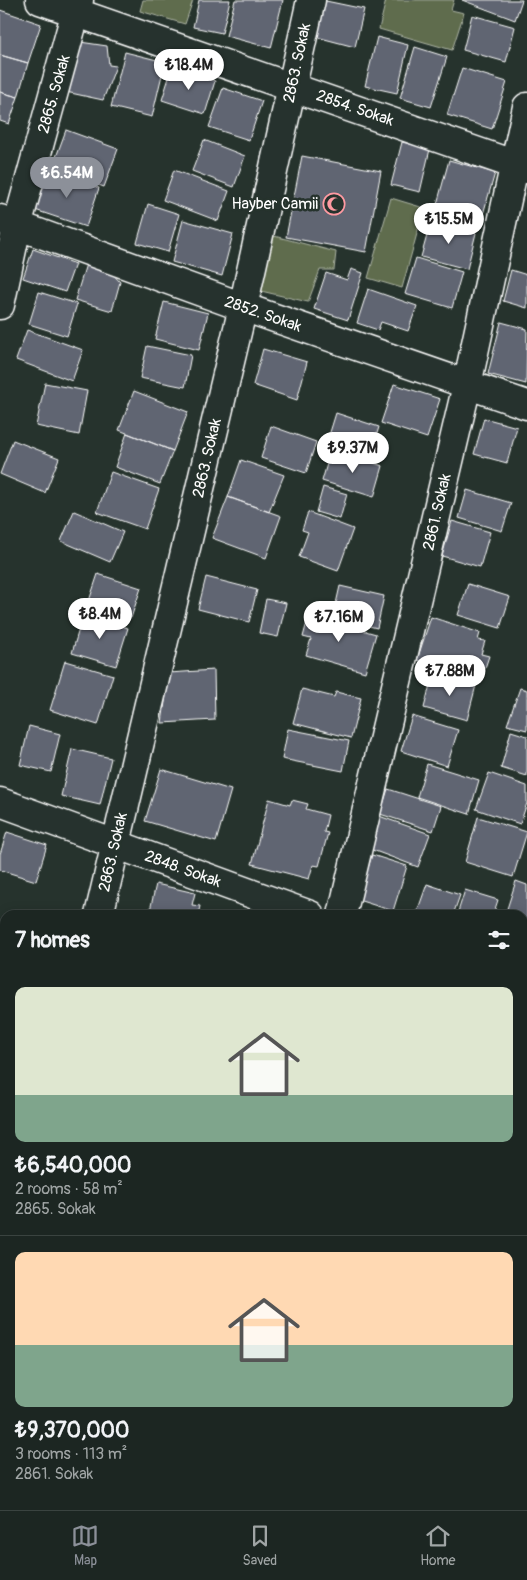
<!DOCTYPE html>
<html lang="en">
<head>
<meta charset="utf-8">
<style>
	body { margin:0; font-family:Pangolin,sans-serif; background:#252e2a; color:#f1f3f6; height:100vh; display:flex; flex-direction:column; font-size:19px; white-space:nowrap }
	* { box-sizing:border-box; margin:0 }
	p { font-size:16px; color:#a0a5a5 }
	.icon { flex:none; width:28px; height:28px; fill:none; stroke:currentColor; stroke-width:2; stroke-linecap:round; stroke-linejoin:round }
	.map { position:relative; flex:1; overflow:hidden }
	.side { position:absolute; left:0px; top:910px; width:528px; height:600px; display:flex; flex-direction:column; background:#1c2622; border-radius:15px 15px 0 0; box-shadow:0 2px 12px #0003,0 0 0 1px #3a4340 }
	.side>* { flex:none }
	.price { position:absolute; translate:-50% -42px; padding:0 11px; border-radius:18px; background:#fff; color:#222; font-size:16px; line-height:32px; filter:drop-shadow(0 1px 2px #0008) }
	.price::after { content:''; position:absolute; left:50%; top:30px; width:15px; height:11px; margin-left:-8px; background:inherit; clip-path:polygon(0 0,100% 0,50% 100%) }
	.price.current { background:#8c9099; color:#fff }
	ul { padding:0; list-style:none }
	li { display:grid; align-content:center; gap:10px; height:265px; padding:0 15px }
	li+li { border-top:1px solid #3a4340 }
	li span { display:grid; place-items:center; height:155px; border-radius:10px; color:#555 }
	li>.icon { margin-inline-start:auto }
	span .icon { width:90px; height:90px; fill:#fffc; stroke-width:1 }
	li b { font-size:21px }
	h2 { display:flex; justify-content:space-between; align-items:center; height:60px; padding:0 15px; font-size:21px }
	.tabs { display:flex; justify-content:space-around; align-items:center; height:70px; border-top:1px solid #3a4340; background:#1c2622; font-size:14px; color:#a0a5a5 }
	.tabs a { display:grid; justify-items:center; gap:2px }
	.tabs .current { color:#8c9099 }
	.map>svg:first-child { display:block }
</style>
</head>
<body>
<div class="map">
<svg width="527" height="1510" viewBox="0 0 527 1510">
	<rect width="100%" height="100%" fill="#26332d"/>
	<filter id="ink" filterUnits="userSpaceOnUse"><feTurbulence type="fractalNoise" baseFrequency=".02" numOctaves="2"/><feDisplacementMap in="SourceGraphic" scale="10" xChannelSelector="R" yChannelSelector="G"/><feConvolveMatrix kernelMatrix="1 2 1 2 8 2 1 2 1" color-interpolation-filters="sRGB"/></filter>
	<g filter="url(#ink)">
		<path fill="#5f6c4d" stroke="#afb6a6" d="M143 0H193L185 24 140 11Z
			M386 0H454L451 10 464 13 452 50 379 29Z
			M391 198 424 208 402 288 368 278Z
			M274 236 336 252 334 270H320L308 302 261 291Z"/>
		<path fill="#606572" stroke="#fff" d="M199 0H230L222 33 193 27Z
			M235 0H283L271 48 226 36Z
			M321 0 364 9 355 47 313 36Z
			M462 0H522L515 20Z
			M0 10 41 24 28 63 0 55Z
			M472 15 515 27 506 62 463 50Z
			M377 37 408 45 397 93 365 86Z
			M80 42 107 46 109 65 116 66 103 100 66 92Z
			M415 47 447 57 431 107 400 98Z
			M125 52 165 62 152 117 111 107Z
			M0 55 28 63 18 97 0 92Z
			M172 68 215 81 205 114 162 100Z
			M462 68 507 82 492 129 447 115Z
			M223 88 262 101 249 140 209 127Z
			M0 92 18 97 9 124 0 121Z
			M66 130 118 149 104 187 52 168Z
			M204 140 245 156 234 187 192 171Z
			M402 142 430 149 420 192 391 185Z
			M302 156 381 171 366 252 286 237Z
			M449 160 495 173 481 221 436 208Z
			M49 170 99 188 86 227 35 210Z
			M174 170 229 191 218 221 163 200Z
			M148 204 179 214 168 252 137 243Z
			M183 220 233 234 222 276 172 262Z
			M431 221 476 233 467 269 421 257Z
			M33 249 75 264 65 292 23 278Z
			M416 258 462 272 452 308 405 294Z
			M86 264 111 272 120 282 112 311 75 300Z
			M351 269 363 273 348 320 314 309 326 273 347 280Z
			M511 270 527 275V308L503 301Z
			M368 289 417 306 408 331 381 322 378 330 357 323Z
			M39 292 77 304 67 336 29 324Z
			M164 302 208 313 199 350 155 339Z
			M501 322 527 329 526 384 488 374Z
			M27 330 83 350 72 381 16 360Z
			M147 346 191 355 185 387 140 378Z
			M263 349 307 362 297 400 253 385Z
			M45 383 87 391 79 435 36 426Z
			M394 384 440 399 427 438 381 423Z
			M134 391 188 412 173 451 119 430Z
			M336 413 379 427 370 456 327 442Z
			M484 418 517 427 507 463 474 454Z
			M271 426 316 442 306 473 261 458Z
			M127 433 173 451 160 484 115 467Z
			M13 440 59 458 45 493 0 474Z
			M331 450 383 466 374 497 322 481Z
			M241 460 284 475 269 512 228 497Z
			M111 472 159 489 145 529 97 512Z
			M323 487 347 494 340 519 316 512Z
			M467 490 511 503 502 531 459 518Z
			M228 497 281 516 266 558 212 538Z
			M74 511 123 532 110 562 61 541Z
			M308 512 353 529 338 571 299 557 308 532 302 530Z
			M452 521 490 532 480 567 442 556Z
			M98 574 141 588 131 618 88 604Z
			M206 577 257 590 249 622 198 609Z
			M468 584 510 597 500 628 458 615Z
			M340 586 384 596 377 628 333 617Z
			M266 599 286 603 278 637 259 633Z
			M83 615 128 628 116 666 72 653Z
			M309 615 376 634 365 672 306 655 311 639 303 637Z
			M431 617 480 633 478 640 485 641 481 654 489 656 481 680 417 660Z
			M65 661 113 675 98 725 50 710Z
			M214 670 215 720 162 723 169 673Z
			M433 673 476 685 467 720 424 708Z
			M520 688 527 690V730L507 725Z
			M302 689 334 697 336 692 361 698 351 738 293 723Z
			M412 716 458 730 447 766 401 751Z
			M29 726 60 734 51 772 20 765Z
			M288 729 349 741 343 771 282 759Z
			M511 731 527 736V776L501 768Z
			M72 749 111 758 100 805 61 796Z
			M427 764 479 780 469 814 417 797Z
			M161 769 231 790 216 842 145 821Z
			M489 773 527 786V803L520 824 476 809Z
			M388 789 441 806 433 831 380 814Z
			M269 799 290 805 292 800 308 804 306 809 328 815 324 832 328 833 319 866 313 865 309 879 252 864Z
			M379 816 430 834 418 867 367 848Z
			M478 817 527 832 513 877 465 862Z
			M7 832 47 845 36 881 0 870V854Z
			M372 855 407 866 393 911 358 900Z
			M516 881 527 885V962L522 960V915H505Z
			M156 884 195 893 192 905 200 906 198 915H149Z
			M427 884 460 895 453 915H416Z
			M465 890 498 900 493 915H457Z
			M3 959 5 960V1006L0 1004V969Z
			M522 1004 527 1005V1033L522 1050Z
			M527 1180V1218L522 1217V1199Z
			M522 1217 527 1218V1258L522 1257Z
			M0 1249 5 1250 0 1271Z
			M522 1257 527 1258V1305L522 1304Z
			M522 1350 527 1351V1401L522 1400Z
			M239 1505H289V1510H238Z
			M379 1505H406L418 1507V1510H378Z"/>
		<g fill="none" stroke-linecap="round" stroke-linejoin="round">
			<g stroke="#fff" stroke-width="31">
				<path id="minor" d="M40 0 527 169
					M0 219 243 307 527 405
					M0 305 17 226 79 0
					M0 802 310 915
					M99 915 243 307 311 0
					M342 915 467 385 527 107
					M522 988 527 989
					M522 1134 527 1114
					M0 1221 5 1222
					M522 1326 527 1327
					M0 1348 5 1326
					M0 1486 5 1487
					M99 1505 126 1510
					M220 1510 221 1505
					M449 1510 450 1505"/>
			</g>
			<use href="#minor" stroke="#26332d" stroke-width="28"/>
		</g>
	</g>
	<defs>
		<g id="mosque-ring" transform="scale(1.125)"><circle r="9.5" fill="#26332d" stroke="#ff9aa2" stroke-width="1.5"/><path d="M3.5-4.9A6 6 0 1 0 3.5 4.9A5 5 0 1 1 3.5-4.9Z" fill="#ff9aa2"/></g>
	</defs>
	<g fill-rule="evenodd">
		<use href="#mosque-ring" x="334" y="204"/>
	</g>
	<g text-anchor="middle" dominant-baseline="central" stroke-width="5" stroke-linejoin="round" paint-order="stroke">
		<g font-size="16" fill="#fff" stroke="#26332d">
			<text transform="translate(297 63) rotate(-78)">2863. Sokak</text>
			<text transform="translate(54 94) rotate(-74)">2865. Sokak</text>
			<text transform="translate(355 108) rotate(19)">2854. Sokak</text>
			<text transform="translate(263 314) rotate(19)">2852. Sokak</text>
			<text transform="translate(207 458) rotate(-77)">2863. Sokak</text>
			<text transform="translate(437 512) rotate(-77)">2861. Sokak</text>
			<text transform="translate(113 852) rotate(-77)">2863. Sokak</text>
			<text transform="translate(183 869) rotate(20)">2848. Sokak</text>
		</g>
		<g font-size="16" fill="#fff" stroke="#26332d" text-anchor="end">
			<text x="318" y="204">Hayber Camii</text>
		</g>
	</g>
</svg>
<b class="price" style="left:189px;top:91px">₺18.4M</b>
<b class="price current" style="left:67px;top:199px">₺6.54M</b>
<b class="price" style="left:449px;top:245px">₺15.5M</b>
<b class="price" style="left:353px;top:474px">₺9.37M</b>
<b class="price" style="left:100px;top:640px">₺8.4M</b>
<b class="price" style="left:339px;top:643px">₺7.16M</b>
<b class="price" style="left:450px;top:697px">₺7.88M</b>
<section class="side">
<h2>7 homes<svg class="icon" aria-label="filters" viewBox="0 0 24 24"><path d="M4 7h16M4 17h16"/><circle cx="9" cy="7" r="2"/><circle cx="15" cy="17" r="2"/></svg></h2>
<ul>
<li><span style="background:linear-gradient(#dfe7d0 70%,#7fa58c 0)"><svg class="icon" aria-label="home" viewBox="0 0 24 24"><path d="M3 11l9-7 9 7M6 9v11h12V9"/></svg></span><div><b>₺6,540,000</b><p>2 rooms · 58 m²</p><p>2865. Sokak</p></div></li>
<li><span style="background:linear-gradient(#ffd9b3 60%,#7fa58c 0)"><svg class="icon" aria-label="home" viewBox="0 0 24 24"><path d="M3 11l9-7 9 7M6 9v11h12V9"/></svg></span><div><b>₺9,370,000</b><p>3 rooms · 113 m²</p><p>2861. Sokak</p></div></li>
</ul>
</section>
</div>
<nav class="tabs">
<a class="current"><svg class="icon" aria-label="map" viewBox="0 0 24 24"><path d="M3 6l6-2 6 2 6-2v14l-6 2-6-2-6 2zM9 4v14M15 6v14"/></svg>Map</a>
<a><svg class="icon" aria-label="saved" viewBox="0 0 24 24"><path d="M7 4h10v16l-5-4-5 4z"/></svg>Saved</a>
<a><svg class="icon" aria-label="home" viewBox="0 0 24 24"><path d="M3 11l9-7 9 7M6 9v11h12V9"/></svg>Home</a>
</nav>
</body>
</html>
